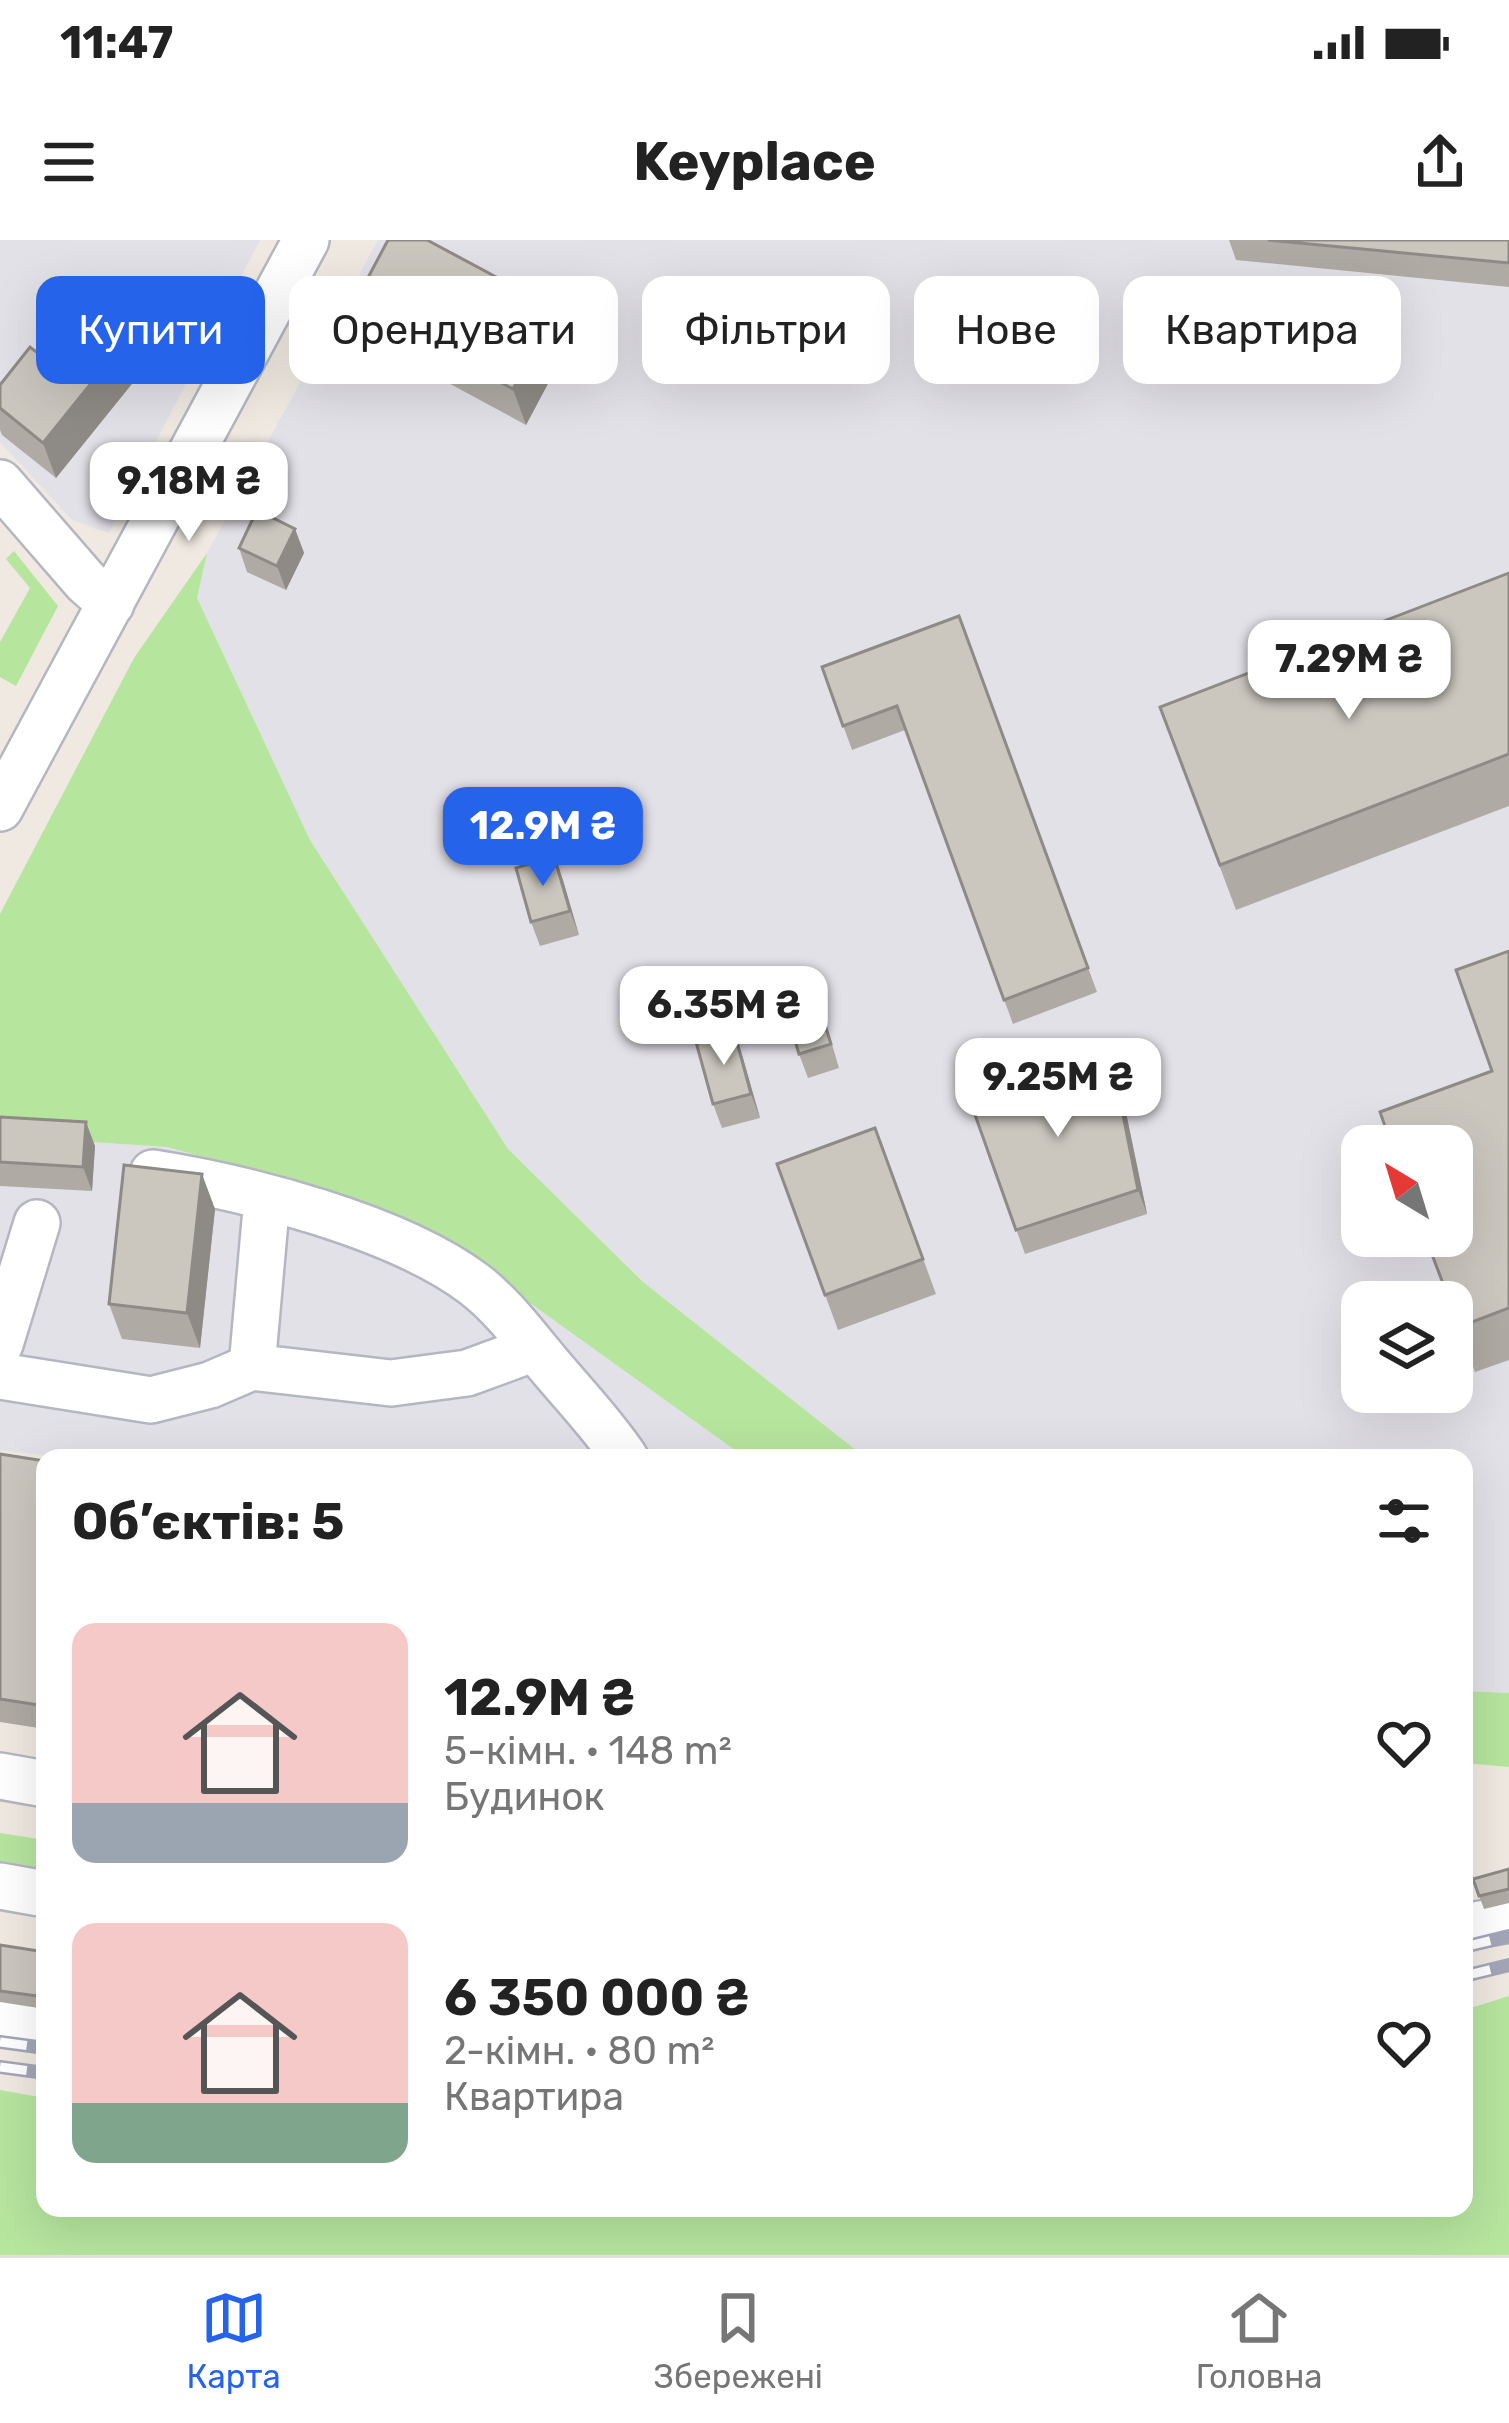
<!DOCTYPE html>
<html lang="uk">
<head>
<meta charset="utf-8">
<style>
	body { margin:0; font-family:Rubik,sans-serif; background:#f6f6f6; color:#222; height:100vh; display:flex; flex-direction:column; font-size:45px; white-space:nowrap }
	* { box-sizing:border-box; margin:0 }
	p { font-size:39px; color:#767676 }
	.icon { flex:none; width:66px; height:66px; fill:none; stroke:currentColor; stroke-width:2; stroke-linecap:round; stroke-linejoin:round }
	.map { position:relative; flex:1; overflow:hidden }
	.sheet { position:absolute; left:36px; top:1209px; width:1437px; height:768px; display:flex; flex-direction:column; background:#fff; border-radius:24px; box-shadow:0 12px 48px #0002 }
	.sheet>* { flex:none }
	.banner { position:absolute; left:36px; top:36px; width:1437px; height:108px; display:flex; gap:24px }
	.needle { width:78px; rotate:322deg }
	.tools { position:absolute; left:1341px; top:885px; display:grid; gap:24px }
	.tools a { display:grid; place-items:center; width:132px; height:132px; border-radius:24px; background:#fff; box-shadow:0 12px 48px #0002; font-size:60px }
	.price { position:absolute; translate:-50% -102px; padding:0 27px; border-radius:24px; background:#fff; color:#222; font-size:39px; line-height:78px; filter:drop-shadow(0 3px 6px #0008) }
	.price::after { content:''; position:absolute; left:50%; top:72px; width:36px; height:27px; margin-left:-18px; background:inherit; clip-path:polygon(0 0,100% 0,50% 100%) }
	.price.active { background:#2563eb; color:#fff }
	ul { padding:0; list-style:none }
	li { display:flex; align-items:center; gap:36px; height:300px; padding:0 36px }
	li span { display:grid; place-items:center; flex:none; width:336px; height:240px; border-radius:24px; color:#555 }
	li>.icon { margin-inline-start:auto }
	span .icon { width:144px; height:144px; fill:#fffc; stroke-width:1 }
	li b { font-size:51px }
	h2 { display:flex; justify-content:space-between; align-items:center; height:144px; padding:0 36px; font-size:51px }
	.tag { padding:0 42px; border-radius:24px; background:#fff; box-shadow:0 12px 48px #0002; font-size:42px; line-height:108px }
	.tag.active { background:#2563eb; color:#fff }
	.status { display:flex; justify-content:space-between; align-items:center; height:84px; padding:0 60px; background:#fff; direction:ltr }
	.status svg { height:33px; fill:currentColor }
	header { display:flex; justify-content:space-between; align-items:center; height:156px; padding:0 36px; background:#fff; font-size:54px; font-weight:700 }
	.tab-bar { display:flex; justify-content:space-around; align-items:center; height:168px; border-top:3px solid #e0e0e0; background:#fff; font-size:33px; color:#767676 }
	.tab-bar a { display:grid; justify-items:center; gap:6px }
	.tab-bar .active { color:#2563eb }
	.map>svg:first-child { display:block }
</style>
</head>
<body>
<div class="status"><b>11:47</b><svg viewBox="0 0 49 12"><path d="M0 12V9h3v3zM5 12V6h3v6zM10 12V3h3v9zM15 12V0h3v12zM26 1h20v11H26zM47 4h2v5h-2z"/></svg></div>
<header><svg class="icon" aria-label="menu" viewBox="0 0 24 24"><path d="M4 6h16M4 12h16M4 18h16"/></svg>Keyplace<svg class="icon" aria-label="share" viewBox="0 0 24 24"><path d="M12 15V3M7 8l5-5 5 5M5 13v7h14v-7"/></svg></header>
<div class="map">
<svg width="1509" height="2015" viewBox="0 0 1509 2015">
	<rect width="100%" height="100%" fill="#efe9e1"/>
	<path fill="#e3e1e8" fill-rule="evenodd" d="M0 0H260L109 293 72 280 0 202Z
		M378 0H1509V1453L1464 1451V1218H866L643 1042 508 909 310 600 197 358 207 313ZM1362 906H1452V996H1362ZM1362 1062H1452V1152H1362Z
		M0 896 167 907 309 946 435 995 746 1218H66L0 1210Z"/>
	<path fill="#b6e59e" d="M14 311 58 366 16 446 0 437V402L30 348 6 319Z
		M207 313 197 358 310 600 508 909 643 1042 866 1218H746L435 995 309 946 167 907 0 896V674L134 418Z
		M1464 1451 1509 1453V1527L1464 1523Z
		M0 1593 45 1600V1629L0 1622Z
		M1509 1756V2015H0V1850L45 1858V1968H1464V1770Z"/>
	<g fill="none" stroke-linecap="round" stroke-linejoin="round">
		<g stroke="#b4b7c1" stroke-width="50">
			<path id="minor" d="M0 243 86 342 111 364
				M0 568 306 0
				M153 933C247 948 397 986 474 1044 503 1066 526 1098 549 1125 575 1156 603 1185 625 1218
				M0 1104 37 983
				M252 1127 267 958
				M0 1136 151 1160 210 1145 252 1127 391 1143 467 1133 535 1108
				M0 1536 45 1544
				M0 1646 45 1654
				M1464 1687 1509 1679
				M0 1778 45 1785"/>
		</g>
		<use href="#minor" stroke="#fff" stroke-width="45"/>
		<g stroke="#a3a6b8" stroke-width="14">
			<path id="rail" d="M1464 1707 1509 1696
				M1464 1736 1509 1725
				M0 1802 45 1808
				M0 1827 45 1833"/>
		</g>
		<use href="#rail" stroke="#fff" stroke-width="9" stroke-dasharray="27" stroke-linecap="butt"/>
	</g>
	<path fill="#afaba4" d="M1229 0H1509V47L1236 20Z
		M354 64 569 104 526 185 367 99Z
		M49 122 135 140 56 238 2 195 0 190V145Z
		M295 289 304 313 286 350 247 332 239 308Z
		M1509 333V566L1236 670 1160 467Z
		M959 376 1097 752 1013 784 905 490 852 510 822 427Z
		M554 616 579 695 540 706 531 682Z
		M1509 711V1120L1475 1132 1452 1069 1492 831Z
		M821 767 839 828 808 838 799 814Z
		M1110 810 1118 834 1147 974 1025 1014 969 858Z
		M742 815 760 878 722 888 713 864Z
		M0 877 95 906 92 951 0 946Z
		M875 888 936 1054 838 1090 777 924Z
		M215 969 200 1108 122 1099 109 1064Z
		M0 1214 45 1221V1489L0 1482Z
		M1509 1629V1663L1484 1669 1473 1639Z
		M0 1705 45 1712V1769L0 1762Z"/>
	<path fill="#8e8b86" d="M556 69 569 104 526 185 513 149Z
		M122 105 135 140 56 238 43 203Z
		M295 289 304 313 286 350 277 326Z
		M554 616 563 640 579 695 570 671Z
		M734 791 742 815 760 878 751 854Z
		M1110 810 1118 834 1147 974 1138 950Z
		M86 882 95 906 92 951 83 927Z
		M202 934 215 969 200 1108 187 1073Z"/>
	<path fill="#cbc7bf" stroke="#8e8b86" stroke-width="3" d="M388 0H427L556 69 513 149 354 64Z
		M1268 0H1509V23Z
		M86 76 122 105 43 203 0 168V145L30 107 49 122Z
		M257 270 295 289 277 326 239 308Z
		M1509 333V514L1220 625 1160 467Z
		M959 376 1088 728 1004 760 897 466 843 486 822 427Z
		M554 616 570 671 531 682 516 628Z
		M1509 711V1068L1459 1087 1452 1068V1062H1450L1425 996H1452V906H1392L1380 872 1492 831 1456 730Z
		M812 743 831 804 799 814 781 752Z
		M734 791 751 854 713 864 696 802Z
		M1110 810 1138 950 1016 990 969 858Z
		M0 877 86 882 83 927 0 922Z
		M875 888 923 1019 825 1055 777 924Z
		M124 925 202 934 187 1073 109 1064Z
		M0 1214 45 1221V1466L0 1459Z
		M1509 1629V1649L1479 1656 1473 1639Z
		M0 1705 45 1712V1757L0 1751Z"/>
</svg>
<div class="tools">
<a><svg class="needle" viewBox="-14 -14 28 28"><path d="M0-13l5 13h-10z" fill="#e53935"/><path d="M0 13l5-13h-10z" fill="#767676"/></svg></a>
<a><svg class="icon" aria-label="layers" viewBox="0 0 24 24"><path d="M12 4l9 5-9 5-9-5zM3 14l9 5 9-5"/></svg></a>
</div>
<b class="price" style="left:189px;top:304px">9.18M ₴</b>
<b class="price" style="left:1349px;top:482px">7.29M ₴</b>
<b class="price active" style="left:543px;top:649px">12.9M ₴</b>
<b class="price" style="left:724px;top:828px">6.35M ₴</b>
<b class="price" style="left:1058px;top:900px">9.25M ₴</b>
<div class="banner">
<a class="tag active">Купити</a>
<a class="tag">Орендувати</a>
<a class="tag">Фільтри</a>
<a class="tag">Нове</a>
<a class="tag">Квартира</a>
</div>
<section class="sheet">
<h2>Об’єктів: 5<svg class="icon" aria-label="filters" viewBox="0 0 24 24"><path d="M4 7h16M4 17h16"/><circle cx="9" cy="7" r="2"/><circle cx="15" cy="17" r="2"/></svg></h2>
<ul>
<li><span style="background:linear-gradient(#f6c9c9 75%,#9aa5b1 0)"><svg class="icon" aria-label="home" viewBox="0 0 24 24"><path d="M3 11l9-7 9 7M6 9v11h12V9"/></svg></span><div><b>12.9M ₴</b><p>5-кімн. · 148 m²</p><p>Будинок</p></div><svg class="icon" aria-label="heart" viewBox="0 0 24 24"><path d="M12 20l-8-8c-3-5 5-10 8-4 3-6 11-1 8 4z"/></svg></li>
<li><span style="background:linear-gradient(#f6c9c9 75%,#7fa58c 0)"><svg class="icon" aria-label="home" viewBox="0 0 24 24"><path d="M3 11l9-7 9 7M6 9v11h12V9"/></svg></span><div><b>6 350 000 ₴</b><p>2-кімн. · 80 m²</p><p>Квартира</p></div><svg class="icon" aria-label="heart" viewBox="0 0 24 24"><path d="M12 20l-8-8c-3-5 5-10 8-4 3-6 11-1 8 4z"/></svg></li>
</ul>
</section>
</div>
<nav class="tab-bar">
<a class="active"><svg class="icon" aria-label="map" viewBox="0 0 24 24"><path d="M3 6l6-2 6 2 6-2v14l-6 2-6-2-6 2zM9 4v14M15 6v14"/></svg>Карта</a>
<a><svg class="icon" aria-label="saved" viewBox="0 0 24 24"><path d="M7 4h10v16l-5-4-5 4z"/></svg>Збережені</a>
<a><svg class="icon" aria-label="home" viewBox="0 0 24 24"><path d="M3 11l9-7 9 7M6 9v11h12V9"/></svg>Головна</a>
</nav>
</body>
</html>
